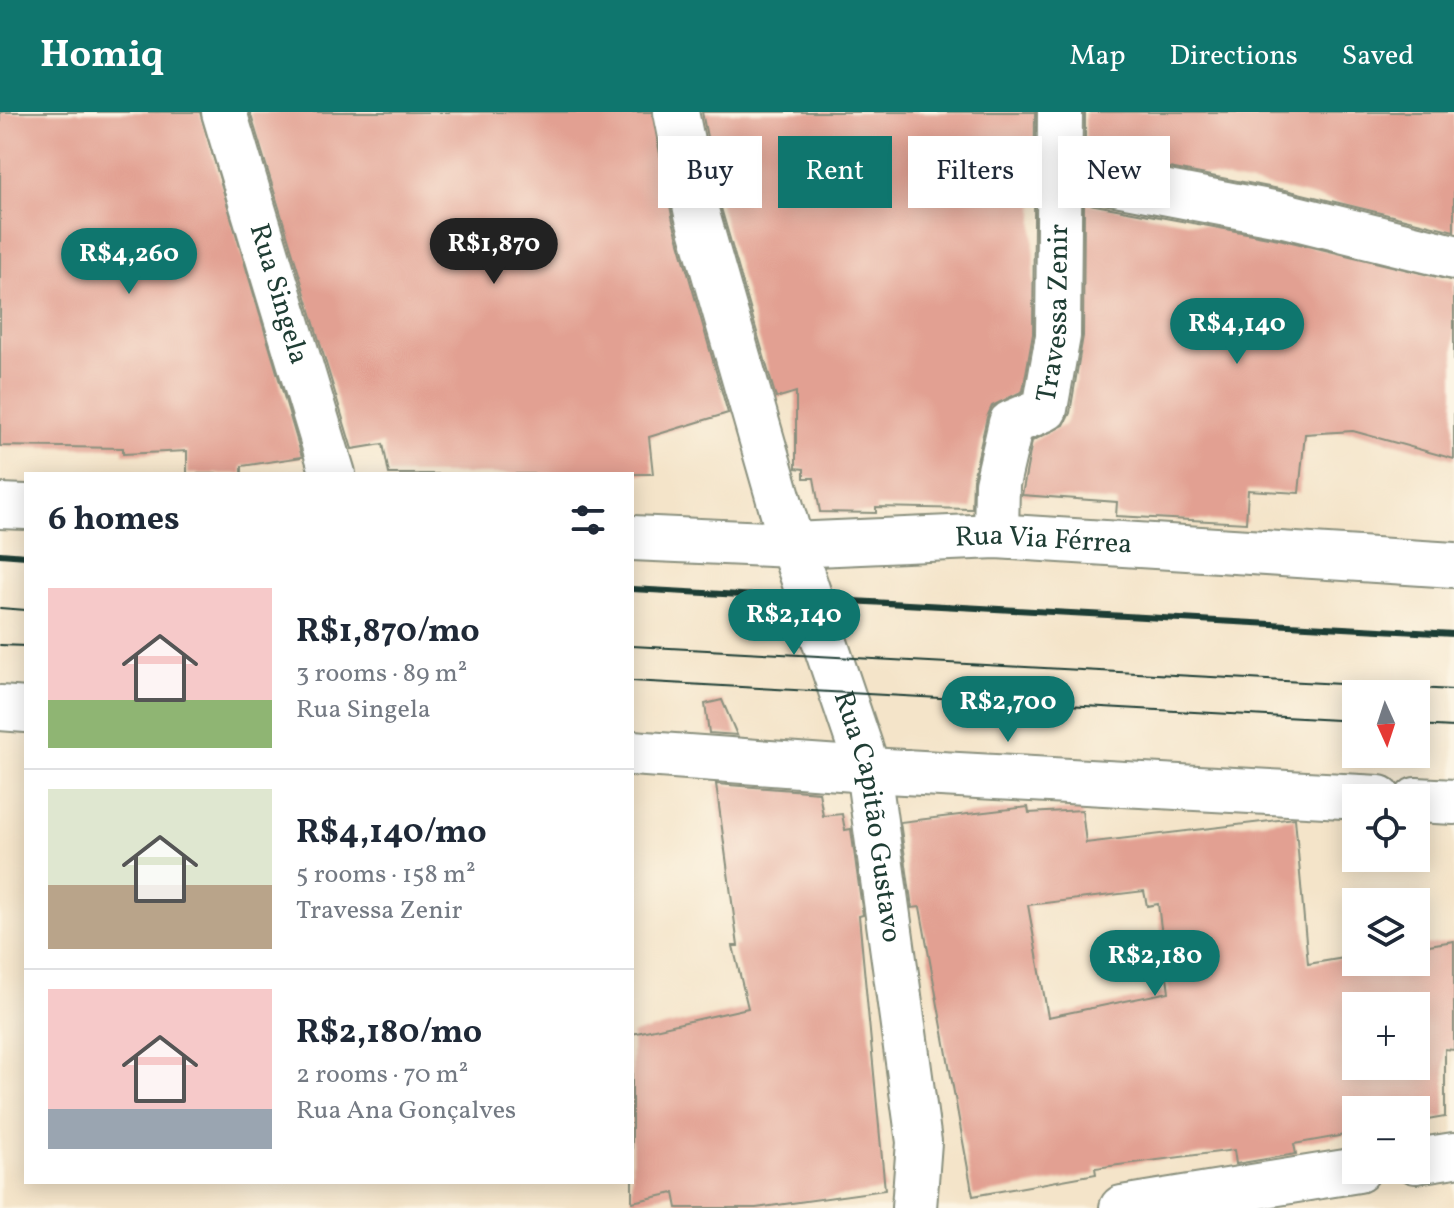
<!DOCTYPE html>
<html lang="en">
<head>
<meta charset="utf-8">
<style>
	body { margin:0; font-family:Vollkorn,serif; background:#f6f6f7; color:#1f2937; height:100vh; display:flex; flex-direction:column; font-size:30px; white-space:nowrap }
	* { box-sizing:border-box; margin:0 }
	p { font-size:26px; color:#747a83 }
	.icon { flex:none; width:44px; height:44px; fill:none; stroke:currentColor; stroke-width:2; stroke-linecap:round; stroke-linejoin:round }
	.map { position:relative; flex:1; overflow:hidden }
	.panel { position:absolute; left:24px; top:360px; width:610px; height:712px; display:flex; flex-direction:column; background:#fff; border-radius:0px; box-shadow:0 4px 20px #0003 }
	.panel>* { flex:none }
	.hud { position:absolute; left:658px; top:24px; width:676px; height:72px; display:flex; gap:16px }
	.needle { width:52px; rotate:177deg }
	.fabs { position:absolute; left:1342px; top:568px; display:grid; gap:16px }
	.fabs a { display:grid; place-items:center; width:88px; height:88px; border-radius:0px; background:#fff; box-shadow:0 4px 20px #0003; font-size:40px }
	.price { position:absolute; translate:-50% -68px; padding:0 18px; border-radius:28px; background:#0f766e; color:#fff; font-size:26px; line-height:52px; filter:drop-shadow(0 2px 4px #0008) }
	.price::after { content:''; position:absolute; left:50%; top:48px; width:24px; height:18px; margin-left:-12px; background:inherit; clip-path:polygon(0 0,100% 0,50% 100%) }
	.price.active { background:#222; color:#fff }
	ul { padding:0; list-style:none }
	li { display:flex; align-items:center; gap:24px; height:200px; padding:0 24px }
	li+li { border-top:2px solid #e0e1e3 }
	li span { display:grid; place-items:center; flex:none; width:224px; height:160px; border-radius:0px; color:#555 }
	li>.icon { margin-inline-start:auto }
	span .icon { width:96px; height:96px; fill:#fffc; stroke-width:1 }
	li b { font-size:34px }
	h2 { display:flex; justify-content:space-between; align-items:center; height:96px; padding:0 24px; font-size:34px }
	.pill { padding:0 28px; border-radius:0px; background:#fff; box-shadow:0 4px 20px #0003; font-size:28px; line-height:72px }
	.pill.active { background:#0f766e; color:#fff }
	header { display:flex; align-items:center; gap:48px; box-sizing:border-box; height:112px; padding:0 40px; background:#0f766e; color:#fff }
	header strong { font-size:38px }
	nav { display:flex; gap:44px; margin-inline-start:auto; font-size:28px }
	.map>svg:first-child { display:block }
</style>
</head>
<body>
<header>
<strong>Homiq</strong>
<nav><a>Map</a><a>Directions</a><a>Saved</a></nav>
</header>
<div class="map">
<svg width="1454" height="1096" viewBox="0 0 1454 1096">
	<rect width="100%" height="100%" fill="#fcf5e5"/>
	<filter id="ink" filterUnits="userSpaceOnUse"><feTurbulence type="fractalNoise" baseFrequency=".0125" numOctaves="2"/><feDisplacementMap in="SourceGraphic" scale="16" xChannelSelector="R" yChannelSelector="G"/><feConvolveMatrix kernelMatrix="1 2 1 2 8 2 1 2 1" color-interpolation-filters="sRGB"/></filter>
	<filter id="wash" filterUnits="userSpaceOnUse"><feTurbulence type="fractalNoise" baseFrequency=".006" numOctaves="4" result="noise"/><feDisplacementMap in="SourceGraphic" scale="32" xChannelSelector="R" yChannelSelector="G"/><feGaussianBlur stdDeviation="1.8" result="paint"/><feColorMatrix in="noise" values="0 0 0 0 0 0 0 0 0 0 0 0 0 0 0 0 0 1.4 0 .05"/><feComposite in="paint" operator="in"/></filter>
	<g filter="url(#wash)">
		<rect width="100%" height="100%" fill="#f4e4c9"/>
		<g id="blocks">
			<path fill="#e2a092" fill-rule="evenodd" d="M0 0H200L302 345 242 354V362H187V339L123 342V336L0 334Z
				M250 0H652L673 109 728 301 649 325 653 362H389L383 332 352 337Z
				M702 0H1035L1033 222 1023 279 992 294 987 305 973 367 972 397 876 395V401L820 400 814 366H804V357L796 356V280L776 286 721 96Z
				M1085 0H1454V119L1290 79 1085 40Z
				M1084 91 1279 127 1454 169V347L1353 319 1305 322 1299 381 1248 378 1246 411 1116 404 1117 390 1022 383 1032 329 1064 313 1070 301 1083 224Z
				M722 588 737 623 709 621 705 592Z
				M716 672 819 680 823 704 842 702 845 718 851 717 863 803 859 804 885 1078 756 1096H677L674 1081 632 1090V922L748 896 733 834H738Z
				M1028 695 1029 701 1082 698 1086 731 1295 706 1308 852 1356 844V850H1416V835L1454 829V938L1445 937V1005L1416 1010V998H1356V1021L1294 1032 1296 1042 1236 1052 1234 1038 1095 1056 1096 1062 973 1084 920 795 912 796 900 710ZM1144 779 1147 794 1158 792 1169 880 1048 905 1028 793ZM1356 894H1416V954H1356Z"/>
		</g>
	</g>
	<g filter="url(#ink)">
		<use href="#blocks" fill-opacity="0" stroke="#8a907e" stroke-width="2"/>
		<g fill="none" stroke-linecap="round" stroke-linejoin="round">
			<g stroke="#8a907e" stroke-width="48">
				<g id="minor">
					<path id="s1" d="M224 0 333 362"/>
					<path id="s2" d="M676 0 697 102 792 433 868 658 919 1030 914 1096"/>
					<path d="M1057 60 1284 103 1454 145"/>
					<path d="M0 394 26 395"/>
					<path id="s3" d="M996 424 997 372 1011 311 1045 297 1058 224 1060 0"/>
					<path id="s4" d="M632 426 792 433 996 424 1454 453"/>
					<path d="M0 596 26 598"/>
					<path d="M632 641 868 658 1379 686"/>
					<path d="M1416 688 1454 690"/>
					<path d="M1416 1049 1454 1043"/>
					<path d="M1122 1096 1358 1058"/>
				</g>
			</g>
			<use href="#minor" stroke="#fff" stroke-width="44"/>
			<path stroke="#1f3d34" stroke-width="2" d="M0 496 26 498
				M0 533 26 534
				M632 534 1454 578
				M632 569 1356 609
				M1416 613 1454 615"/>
			<path stroke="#1f3d34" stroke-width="6" d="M0 442 26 444
				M632 477 1454 522"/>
		</g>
	</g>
	<g text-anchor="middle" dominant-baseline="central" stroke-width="8" stroke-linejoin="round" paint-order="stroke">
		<g font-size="28" fill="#1f3d34" stroke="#fcf5e5">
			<text stroke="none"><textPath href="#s1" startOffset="190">Rua Singela</textPath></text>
			<text stroke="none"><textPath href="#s3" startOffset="248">Travessa Zenir</textPath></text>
			<text stroke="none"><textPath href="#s4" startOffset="412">Rua Via Férrea</textPath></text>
			<text stroke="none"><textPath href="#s2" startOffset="732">Rua Capitão Gustavo</textPath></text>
		</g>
	</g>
</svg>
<div class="fabs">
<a><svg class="needle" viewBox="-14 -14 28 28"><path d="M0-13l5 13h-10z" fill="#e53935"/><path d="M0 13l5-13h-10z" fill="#747a83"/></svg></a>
<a><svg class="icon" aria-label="locate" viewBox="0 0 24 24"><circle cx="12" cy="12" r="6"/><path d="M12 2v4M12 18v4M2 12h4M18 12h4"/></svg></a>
<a><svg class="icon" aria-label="layers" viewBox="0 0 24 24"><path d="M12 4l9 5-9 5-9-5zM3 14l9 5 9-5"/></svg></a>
<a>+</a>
<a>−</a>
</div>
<b class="price active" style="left:494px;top:174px">R$1,870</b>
<b class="price" style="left:129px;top:184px">R$4,260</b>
<b class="price" style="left:1237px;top:254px">R$4,140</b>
<b class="price" style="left:794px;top:545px">R$2,140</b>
<b class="price" style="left:1008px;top:632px">R$2,700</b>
<b class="price" style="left:1155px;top:886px">R$2,180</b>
<div class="hud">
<a class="pill">Buy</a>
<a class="pill active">Rent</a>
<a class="pill">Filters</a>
<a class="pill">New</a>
</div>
<section class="panel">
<h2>6 homes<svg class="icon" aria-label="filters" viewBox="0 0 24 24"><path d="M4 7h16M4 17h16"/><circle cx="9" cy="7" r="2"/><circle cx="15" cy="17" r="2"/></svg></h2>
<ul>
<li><span style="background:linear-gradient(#f6c9c9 70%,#8fb573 0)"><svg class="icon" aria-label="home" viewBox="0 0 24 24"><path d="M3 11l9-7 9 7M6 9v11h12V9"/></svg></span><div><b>R$1,870/mo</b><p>3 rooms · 89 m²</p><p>Rua Singela</p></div></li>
<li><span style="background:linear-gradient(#dfe7d0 60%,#b9a48a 0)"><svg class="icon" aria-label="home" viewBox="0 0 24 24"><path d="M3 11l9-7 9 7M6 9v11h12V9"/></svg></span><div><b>R$4,140/mo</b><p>5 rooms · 158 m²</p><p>Travessa Zenir</p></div></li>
<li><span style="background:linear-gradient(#f6c9c9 75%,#9aa5b1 0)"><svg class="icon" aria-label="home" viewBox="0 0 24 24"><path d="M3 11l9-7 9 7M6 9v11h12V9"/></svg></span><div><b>R$2,180/mo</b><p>2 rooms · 70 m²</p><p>Rua Ana Gonçalves</p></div></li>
</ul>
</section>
</div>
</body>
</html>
